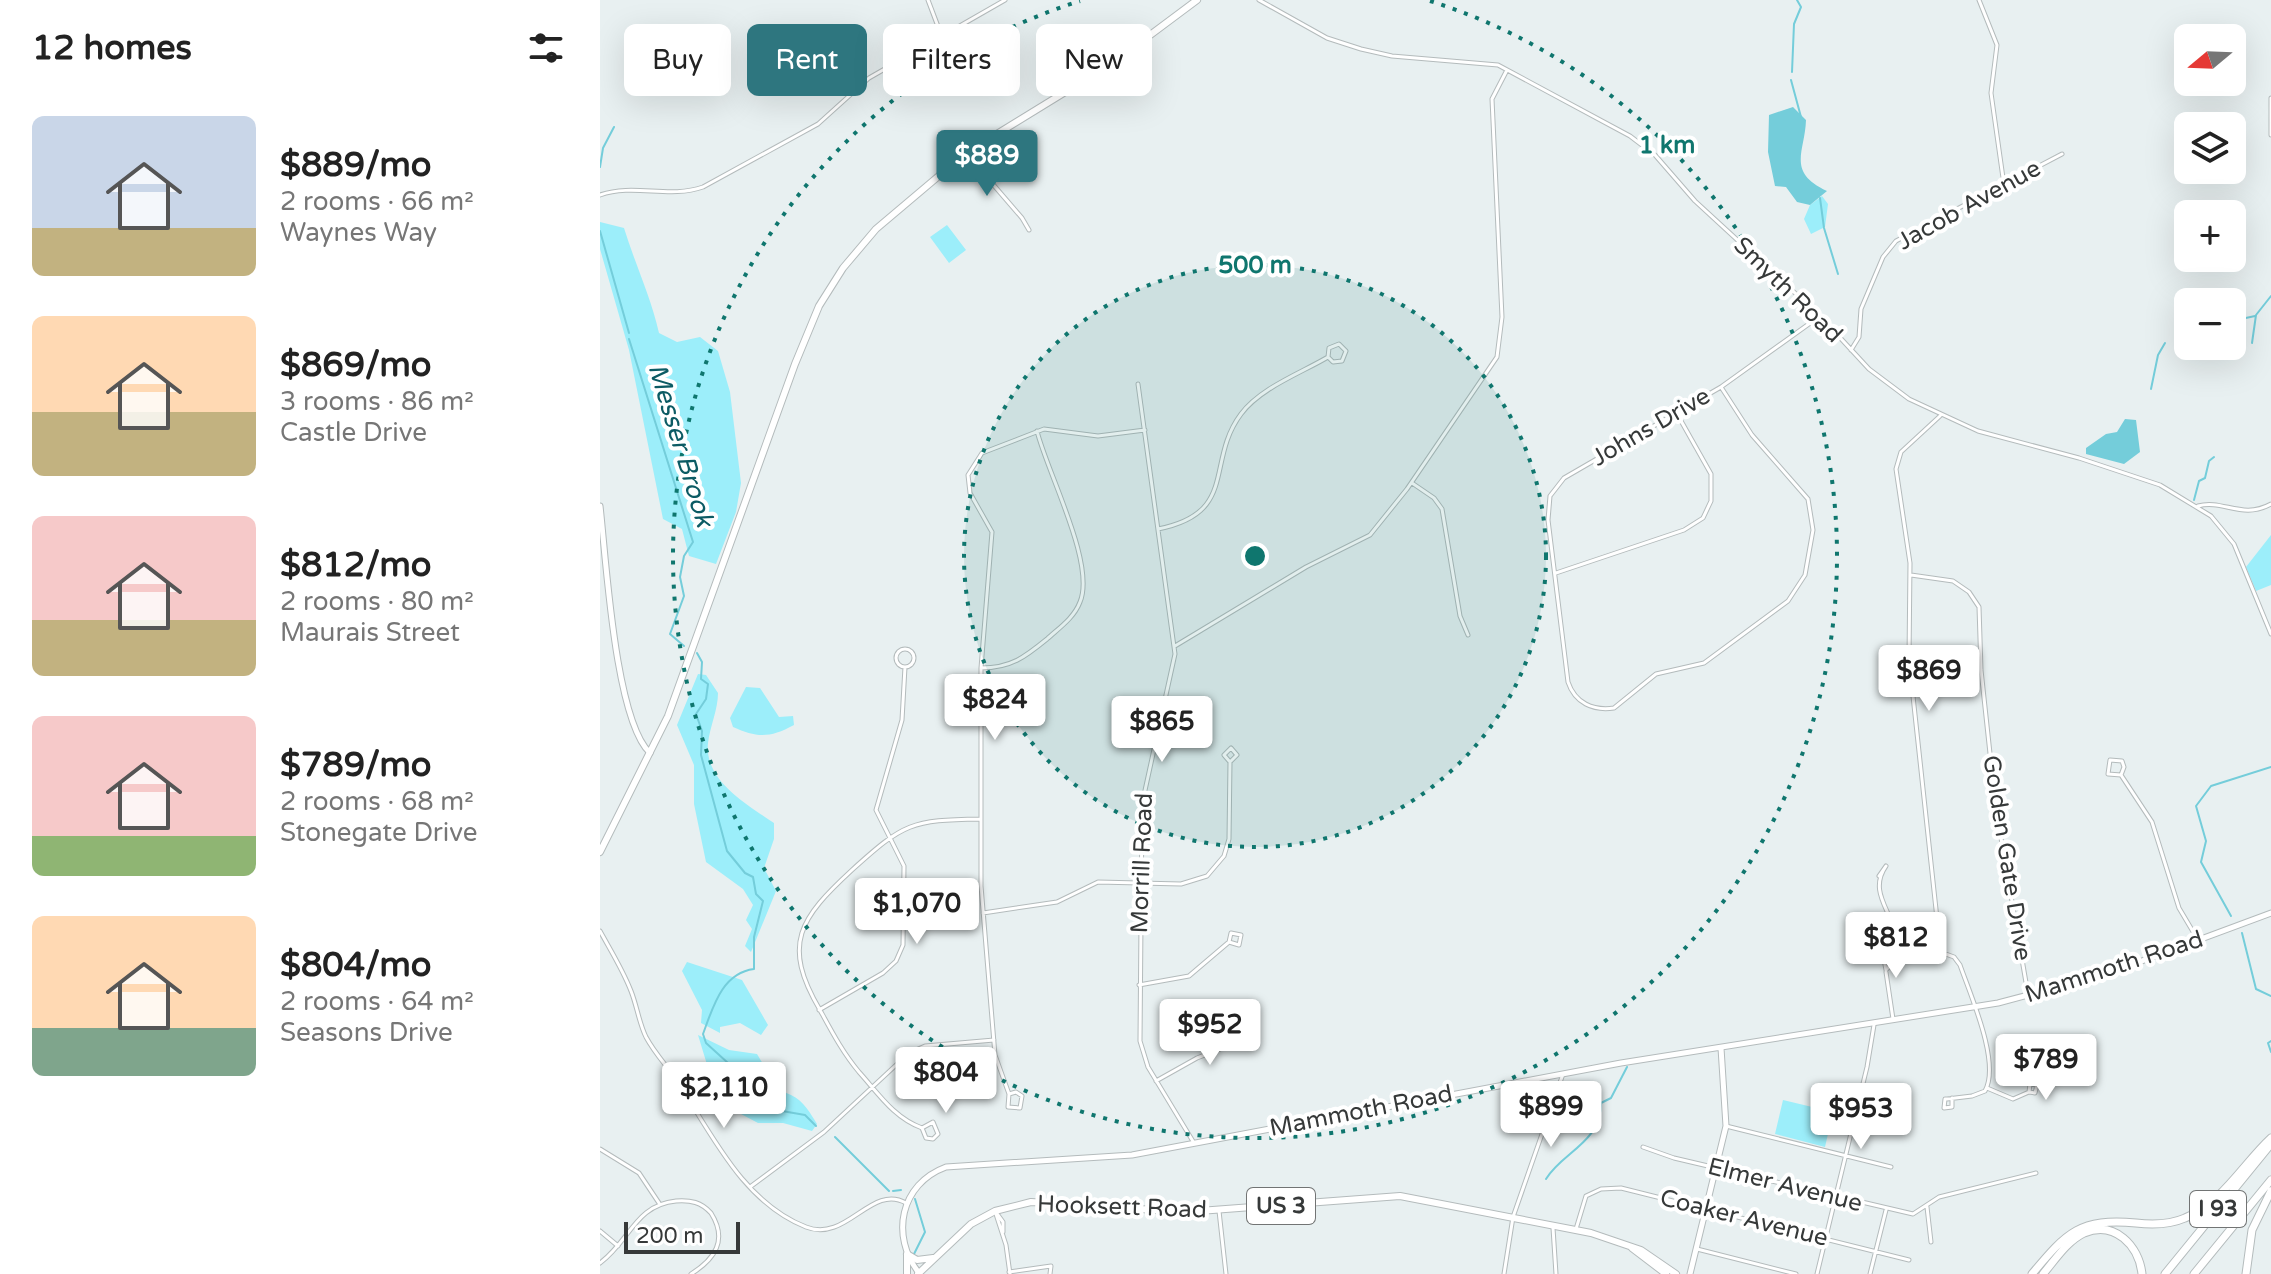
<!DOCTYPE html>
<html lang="en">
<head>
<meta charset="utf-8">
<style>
	body { margin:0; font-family:"Varela Round",sans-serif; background:#f6f6f6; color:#222; height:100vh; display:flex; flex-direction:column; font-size:30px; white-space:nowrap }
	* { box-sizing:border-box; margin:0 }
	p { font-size:26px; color:#767676 }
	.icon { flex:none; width:44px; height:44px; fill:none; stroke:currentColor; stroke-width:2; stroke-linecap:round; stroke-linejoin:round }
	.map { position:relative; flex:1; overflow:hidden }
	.panel { display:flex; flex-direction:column; background:#fff; width:600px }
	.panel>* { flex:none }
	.banner { position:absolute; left:24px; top:24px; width:760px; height:72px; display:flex; gap:16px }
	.needle { width:52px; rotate:251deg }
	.tools { position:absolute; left:1574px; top:24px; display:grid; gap:16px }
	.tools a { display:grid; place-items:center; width:72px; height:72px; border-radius:12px; background:#fff; box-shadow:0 8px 32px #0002; font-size:40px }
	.scale { position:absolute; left:24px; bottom:20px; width:116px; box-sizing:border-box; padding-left:8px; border:4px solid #363939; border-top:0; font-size:22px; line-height:28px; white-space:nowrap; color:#363939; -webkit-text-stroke:6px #fff; paint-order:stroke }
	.price { position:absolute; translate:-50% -68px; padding:0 18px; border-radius:8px; background:#fff; color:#222; font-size:26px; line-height:52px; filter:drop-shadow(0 2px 4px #0008) }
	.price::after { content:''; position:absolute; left:50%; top:48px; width:24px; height:18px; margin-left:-12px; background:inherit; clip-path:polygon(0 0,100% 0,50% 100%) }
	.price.current { background:#2e767f; color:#fff }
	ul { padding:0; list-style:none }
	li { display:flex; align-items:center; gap:24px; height:200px; padding:0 32px }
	li span { display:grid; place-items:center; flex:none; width:224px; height:160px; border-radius:12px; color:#555 }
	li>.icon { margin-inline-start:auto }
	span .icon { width:96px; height:96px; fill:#fffc; stroke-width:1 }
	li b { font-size:34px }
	h2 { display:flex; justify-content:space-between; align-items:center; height:96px; padding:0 32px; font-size:34px }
	.tag { padding:0 28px; border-radius:12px; background:#fff; box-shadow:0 8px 32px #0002; font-size:28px; line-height:72px }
	.tag.current { background:#2e767f; color:#fff }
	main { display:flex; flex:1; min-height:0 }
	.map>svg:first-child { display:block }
</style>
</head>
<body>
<main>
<section class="panel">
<h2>12 homes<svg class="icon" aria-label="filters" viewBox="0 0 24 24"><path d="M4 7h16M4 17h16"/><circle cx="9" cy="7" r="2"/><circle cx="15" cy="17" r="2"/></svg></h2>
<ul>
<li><span style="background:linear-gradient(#c9d6e8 70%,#c2b280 0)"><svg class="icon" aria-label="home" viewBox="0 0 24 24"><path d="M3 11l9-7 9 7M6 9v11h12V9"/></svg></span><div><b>$889/mo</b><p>2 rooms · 66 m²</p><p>Waynes Way</p></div></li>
<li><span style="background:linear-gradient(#ffd9b3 60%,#c2b280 0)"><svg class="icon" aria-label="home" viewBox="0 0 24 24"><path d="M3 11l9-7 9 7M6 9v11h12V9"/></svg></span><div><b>$869/mo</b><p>3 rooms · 86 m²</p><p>Castle Drive</p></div></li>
<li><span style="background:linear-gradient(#f6c9c9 65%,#c2b280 0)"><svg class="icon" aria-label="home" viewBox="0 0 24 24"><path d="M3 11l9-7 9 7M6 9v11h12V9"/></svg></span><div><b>$812/mo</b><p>2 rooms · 80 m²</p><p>Maurais Street</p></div></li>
<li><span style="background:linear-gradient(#f6c9c9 75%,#8fb573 0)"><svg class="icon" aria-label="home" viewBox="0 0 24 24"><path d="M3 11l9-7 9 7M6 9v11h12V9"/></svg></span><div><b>$789/mo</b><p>2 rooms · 68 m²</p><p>Stonegate Drive</p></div></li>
<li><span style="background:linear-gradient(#ffd9b3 70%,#7fa58c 0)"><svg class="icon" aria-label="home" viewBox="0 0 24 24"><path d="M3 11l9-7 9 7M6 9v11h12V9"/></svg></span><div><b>$804/mo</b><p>2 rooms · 64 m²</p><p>Seasons Drive</p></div></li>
</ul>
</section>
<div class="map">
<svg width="1671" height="1274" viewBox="0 0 1671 1274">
	<rect width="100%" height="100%" fill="#e8f0f1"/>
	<path fill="#9ceefa" d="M1222 196 1228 204 1225 227 1211 234 1204 219 1210 205Z
		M0 222 24 228C35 264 51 297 59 333L77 342 100 337 118 351 130 392 141 483 136 512 116 564 89 556 82 529 63 519 29 350 0 249Z
		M347 225 366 250 349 263 330 237Z
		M1671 535V585L1656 591 1646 567Z
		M98 674 106 675 118 693C118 710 110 726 108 743 104 781 148 805 174 823V839L164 868 176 891 151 952 145 946 152 929 146 920 153 905 143 889 106 862 94 804V765L77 725Z
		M146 687 160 688 179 717 193 716 194 725C170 738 157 738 133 727L130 718Z
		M87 962 142 980 168 1025 161 1035 140 1023 120 1027V1033L101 1023 102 1010 82 971Z
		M98 1035 129 1050 157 1054 166 1069 157 1078C168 1091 176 1088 191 1095 204 1101 210 1113 217 1124L212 1131 183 1123H158L141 1114 128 1094 112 1081Z
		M1183 1100 1233 1112 1225 1147 1175 1134Z"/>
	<path fill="#74cdda" d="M1193 107 1206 120C1205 152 1186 172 1227 191L1210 205 1197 202 1186 187 1175 186 1168 152 1169 115Z
		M1525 419 1536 420 1540 452 1524 464 1486 454V448L1506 434 1517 432Z"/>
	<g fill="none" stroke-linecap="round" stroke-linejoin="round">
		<path stroke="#74cdda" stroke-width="2" d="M1192 72 1194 24 1201 7 1197 0
			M1191 80 1201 117
			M0 167 3 148 14 127
			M1220 198 1224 228 1238 274
			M0 231 29 333
			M1632 321 1655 316
			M29 339 93 542 84 556 80 577 84 596 70 634 84 646
			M1652 343 1656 315 1671 296
			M1551 389 1558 355 1565 343
			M1594 500 1599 481 1605 478 1609 461 1614 457
			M97 653 102 662 101 679 108 684 106 699 96 714 102 731 101 755 127 851 145 873 153 877 156 894 163 901 154 937V969C122 973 113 1007 103 1034L106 1043 128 1063 152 1100 165 1108 205 1115 216 1126
			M1631 916 1601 862 1606 841 1596 806 1611 786 1671 767
			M1642 933 1656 989 1671 996
			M1671 1041 1668 1043 1671 1052
			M235 1137 289 1191
			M946 1179C962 1152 1001 1143 1001 1103L1011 1098 1027 1067
			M293 1191 301 1190
			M314 1254 325 1232 315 1199"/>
		<g stroke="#b4bbbc" stroke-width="5">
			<path id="street" d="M328 0 342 37
				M659 0 727 38 761 49 792 56 898 65 1030 136 1055 155 1095 201 1220 316 1269 369 1309 399 1378 431 1479 458 1560 485 1611 516 1634 544 1671 634
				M1379 0 1397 45 1391 93 1404 185
				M1671 98V135
				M366 153 422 218 429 230
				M0 195C34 183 69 199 103 187L218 124 269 78 405 0
				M1251 350 1259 337 1261 309 1283 257 1296 241 1462 154
				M538 384 575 654 542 804 540 1041 548 1067 594 1143
				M1121 387 1152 435 1208 499 1213 530 1205 575 1188 601 1104 663 1056 674 1014 708C993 711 975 703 968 682L948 520 950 496 964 478 1121 387 1220 316
				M1340 416 1301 452 1296 469 1310 563 1309 659 1339 937 1343 953 1354 957 1360 965C1370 994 1401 1063 1385 1091L1372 1096 1347 1099H1345L1344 1108 1352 1107V1098
				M812 483 834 498 842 509 860 616 868 635
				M1598 506C1623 499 1642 520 1671 504
				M558 529C639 513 605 462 641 414 660 388 701 373 728 357L733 362 742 361 746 351 739 344 729 348 728 357
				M956 573 1084 530 1103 518 1111 501V474L1076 412
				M1311 575 1353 581 1369 592 1379 607 1381 670 1396 809 1428 994
				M575 646 706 567 770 535 807 489 897 357 902 317 892 99 907 70
				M296 658a9 9 0 1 1 18 0a9 9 0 1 1-18 0Z
				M381 668C411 668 425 657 447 639 459 628 474 618 480 602 496 564 447 472 437 431
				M1521 775 1524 767 1522 761 1510 760 1508 774 1521 775 1552 822 1579 908 1598 940
				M1279 876 1286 866C1265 896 1301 917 1294 946
				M383 913 457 902 498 882 581 884 607 876 624 856 629 839 630 762 637 755 631 748 624 755 630 762
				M0 931C11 951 23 970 31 991 37 1006 39 1023 46 1037 55 1054 68 1067 78 1082 112 1135 144 1203 206 1227 247 1243 271 1183 306 1203
				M1288 947 1296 948 1300 955 1286 970 1283 954Z
				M1286 972 1293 1019
				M539 985 589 976 629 942 631 933 641 935 639 945 629 942
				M219 1010 283 973 296 961 303 945 304 866 276 810 302 720 305 667
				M556 1081 597 1058 656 1035
				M1387 1088 1413 1099 1429 1092 1435 1093 1437 1085 1430 1084 1429 1092
				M409 1094 408 1107 420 1108 422 1096 416 1092 409 1094 395 1055 381 886V668L392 532 370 493 368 475 382 453 444 429 498 436 545 430
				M1217 1106 1256 1116
				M1126 1126 1291 1167
				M322 1128 326 1138 333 1139 338 1134 333 1122 322 1128C294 1118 278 1093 259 1072 243 1053 232 1032 220 1010 181 944 200 918 252 870 304 823 311 820 381 819
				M1043 1147 1074 1158 1313 1214 1339 1197 1436 1173
				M0 1149 39 1173 59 1203
				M150 1187 224 1132 309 1053 325 1046 394 1040
				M1327 1207 1331 1242
				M395 1211 406 1245 410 1274
				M395 1211 403 1222V1232
				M619 1211 626 1274
				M953 1228 956 1274
				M976 1229 986 1196 1001 1189 1021 1188 1309 1260
				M0 1231 18 1246
				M1097 1249 1196 1274
				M0 1263C30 1241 35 1205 76 1201 91 1200 101 1202 111 1213 128 1240 115 1259 91 1274
				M409 1272 451 1266 450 1274
				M904 1274 913 1217 963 1074
				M1217 1274 1267 1067 1274 1025
				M1270 1274 1286 1210"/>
		</g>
		<g stroke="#b4bbbc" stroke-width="7">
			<path id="secondary" d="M0 506C6 558 15 720 50 753
				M319 1273C290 1236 300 1184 346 1167L532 1155 1021 1063 1398 1003 1504 975 1671 913
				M1090 1274 1126 1126 1121 1048"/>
		</g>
		<g stroke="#b4bbbc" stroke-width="8">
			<path id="primary" d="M0 852 68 716 195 364 219 306 243 268 276 229 366 153 514 62 597 0
				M1032 1248 1066 1274
				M307 1254 317 1260 333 1258
				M307 1254V1274
				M318 1274 371 1224 395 1211 431 1202 586 1212 800 1196 991 1233 1041 1250 1076 1274"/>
		</g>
		<g stroke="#b4bbbc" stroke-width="9">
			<path id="highway" d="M1432 1274C1467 1232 1480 1218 1536 1223 1553 1225 1569 1225 1585 1218 1622 1203 1643 1164 1671 1138
				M1443 1274C1455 1260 1467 1241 1484 1233 1515 1220 1539 1246 1542 1274
				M1565 1274 1671 1144
				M1594 1274 1671 1180
				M1646 1274 1652 1230 1671 1191"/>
		</g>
		<use href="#street" stroke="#fff" stroke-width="3"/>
		<use href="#secondary" stroke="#fff" stroke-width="5"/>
		<use href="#primary" stroke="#fff" stroke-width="6"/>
		<use href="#highway" stroke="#fff" stroke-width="7"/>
	</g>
	<circle cx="655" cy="556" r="291" fill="#0f766e" fill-opacity=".12"/>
	<g fill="none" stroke="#0f766e" stroke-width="4" stroke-dasharray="4 8">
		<circle cx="655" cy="556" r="291"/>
		<path d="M830 1A582 582 0 1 1 480 1"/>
	</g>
	<g text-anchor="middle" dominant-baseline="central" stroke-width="8" stroke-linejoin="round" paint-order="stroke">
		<g fill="#fff" stroke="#727474" stroke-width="2">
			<rect x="647" y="1188" width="68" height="36" rx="6"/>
			<rect x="1590" y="1191" width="56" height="36" rx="6"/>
		</g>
		<g font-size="22" font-weight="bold" fill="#363939">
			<text x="681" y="1206">US 3</text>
			<text x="1618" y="1209">I 93</text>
		</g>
		<g font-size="24" fill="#363939" stroke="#fff">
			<text transform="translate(1369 205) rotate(-29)">Jacob Avenue</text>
			<text transform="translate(1188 290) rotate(44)">Smyth Road</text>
			<text transform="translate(1051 427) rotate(-30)">Johns Drive</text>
			<text transform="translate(1407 858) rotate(81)">Golden Gate Drive</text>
			<text transform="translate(542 863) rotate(-88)">Morrill Road</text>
			<text transform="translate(1514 967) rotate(-18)">Mammoth Road</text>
			<text transform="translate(761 1111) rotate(-11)">Mammoth Road</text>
			<text transform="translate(1185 1185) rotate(14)">Elmer Avenue</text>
			<text transform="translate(522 1207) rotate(2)">Hooksett Road</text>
			<text transform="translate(1144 1218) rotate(14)">Coaker Avenue</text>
		</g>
		<g font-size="26" font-style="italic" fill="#0c5b64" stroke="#fff">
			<text transform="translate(81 445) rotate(73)">Messer Brook</text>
		</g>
	</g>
	<circle cx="655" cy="556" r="12" fill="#0f766e" stroke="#fff" stroke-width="4"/>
	<g font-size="24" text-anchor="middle" font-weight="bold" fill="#0f766e" stroke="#fff" stroke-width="8" stroke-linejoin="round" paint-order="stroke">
		<text x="1067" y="153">1 km</text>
		<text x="655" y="273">500 m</text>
	</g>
</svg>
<div class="tools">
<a><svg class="needle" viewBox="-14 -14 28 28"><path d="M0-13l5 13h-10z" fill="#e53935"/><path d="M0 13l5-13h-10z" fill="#767676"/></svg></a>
<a><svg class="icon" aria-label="layers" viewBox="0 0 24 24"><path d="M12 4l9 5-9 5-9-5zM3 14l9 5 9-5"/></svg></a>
<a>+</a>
<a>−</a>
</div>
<div class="scale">200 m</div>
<b class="price current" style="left:387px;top:198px">$889</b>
<b class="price" style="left:1329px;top:713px">$869</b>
<b class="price" style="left:395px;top:742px">$824</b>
<b class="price" style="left:562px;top:764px">$865</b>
<b class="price" style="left:317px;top:946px">$1,070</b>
<b class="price" style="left:1296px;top:980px">$812</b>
<b class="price" style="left:610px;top:1067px">$952</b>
<b class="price" style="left:1446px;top:1102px">$789</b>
<b class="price" style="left:346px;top:1115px">$804</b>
<b class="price" style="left:124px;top:1130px">$2,110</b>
<b class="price" style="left:951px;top:1149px">$899</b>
<b class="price" style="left:1261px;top:1151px">$953</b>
<div class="banner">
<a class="tag">Buy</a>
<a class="tag current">Rent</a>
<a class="tag">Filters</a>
<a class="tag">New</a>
</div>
</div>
</main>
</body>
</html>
